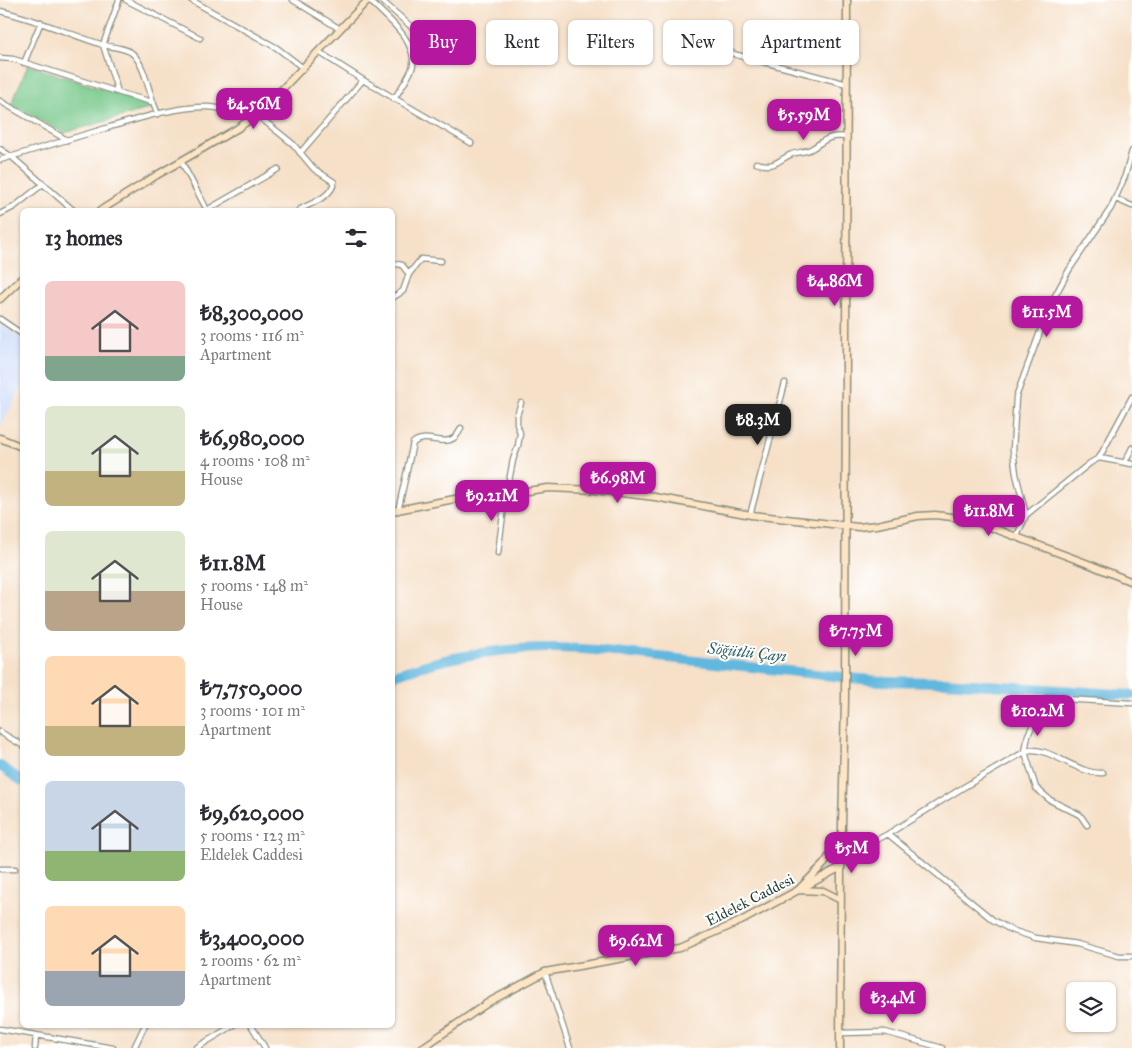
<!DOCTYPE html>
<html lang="en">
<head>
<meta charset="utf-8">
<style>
	body { margin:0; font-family:"IM FELL Great Primer",serif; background:#f7f7f7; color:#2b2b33; height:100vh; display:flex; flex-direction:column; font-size:19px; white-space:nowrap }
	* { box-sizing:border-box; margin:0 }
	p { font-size:16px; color:#7c7c81 }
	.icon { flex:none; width:28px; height:28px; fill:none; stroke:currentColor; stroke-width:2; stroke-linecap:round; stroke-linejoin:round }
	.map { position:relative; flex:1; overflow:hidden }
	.details { position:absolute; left:20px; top:208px; width:375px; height:820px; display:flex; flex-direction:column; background:#fff; border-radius:8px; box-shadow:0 1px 4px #0004 }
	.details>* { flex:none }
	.banner { position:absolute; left:410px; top:20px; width:475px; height:45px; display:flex; gap:10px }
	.controls { position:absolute; left:1066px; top:982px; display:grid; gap:10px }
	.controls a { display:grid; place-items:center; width:50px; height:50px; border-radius:8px; background:#fff; box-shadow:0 1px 4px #0004; font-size:25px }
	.price { position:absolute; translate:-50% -42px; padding:0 11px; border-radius:10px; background:#b5179e; color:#fff; font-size:16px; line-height:32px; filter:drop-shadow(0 1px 2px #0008) }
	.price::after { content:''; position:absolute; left:50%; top:30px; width:15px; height:11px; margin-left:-8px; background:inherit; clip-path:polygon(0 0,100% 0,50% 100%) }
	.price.selected { background:#222; color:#fff }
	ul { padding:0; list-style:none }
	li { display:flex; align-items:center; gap:15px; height:125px; padding:0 25px }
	li span { display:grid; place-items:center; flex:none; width:140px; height:100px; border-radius:8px; color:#555 }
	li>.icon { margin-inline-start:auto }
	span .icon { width:60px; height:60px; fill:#fffc; stroke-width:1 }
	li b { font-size:21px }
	h2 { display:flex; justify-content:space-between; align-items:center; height:60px; padding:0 25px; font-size:21px }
	.chip { padding:0 18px; border-radius:8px; background:#fff; box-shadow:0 1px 4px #0004; font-size:18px; line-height:45px }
	.chip.selected { background:#b5179e; color:#fff }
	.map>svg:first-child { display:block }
</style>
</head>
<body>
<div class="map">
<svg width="1132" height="1048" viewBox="0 0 1132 1048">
	<rect width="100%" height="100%" fill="#fff"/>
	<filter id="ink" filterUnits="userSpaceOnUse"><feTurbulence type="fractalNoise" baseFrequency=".02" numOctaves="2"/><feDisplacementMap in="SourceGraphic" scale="10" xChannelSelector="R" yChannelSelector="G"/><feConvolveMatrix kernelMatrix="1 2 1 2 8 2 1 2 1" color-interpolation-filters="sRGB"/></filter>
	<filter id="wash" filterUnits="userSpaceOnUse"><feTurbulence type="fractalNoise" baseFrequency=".0096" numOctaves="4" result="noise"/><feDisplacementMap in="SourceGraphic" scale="20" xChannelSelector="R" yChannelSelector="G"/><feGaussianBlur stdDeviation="1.12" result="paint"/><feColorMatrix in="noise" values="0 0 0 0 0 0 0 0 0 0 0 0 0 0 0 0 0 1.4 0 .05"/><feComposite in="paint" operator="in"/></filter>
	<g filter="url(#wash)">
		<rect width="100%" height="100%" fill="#f6e0c8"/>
		<path fill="#cddbfa" d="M0 324 22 338V386L0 428Z"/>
		<path fill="#76c789" stroke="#4a825e" d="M28 65 152 105V108L64 133 11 105Z"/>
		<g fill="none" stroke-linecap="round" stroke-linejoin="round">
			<path stroke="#62b7de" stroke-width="10" d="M392 676C458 652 527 644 596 650L879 681 944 682 1132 695
				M0 766 22 781"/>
		</g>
	</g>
	<g filter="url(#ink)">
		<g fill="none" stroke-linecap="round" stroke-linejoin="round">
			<g stroke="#8a8e7e" stroke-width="7">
				<path id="street" d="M126 0 200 38
					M191 0 277 48 303 68
					M293 0 340 29
					M369 0C385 16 416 39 413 65 412 73 399 91 394 99
					M381 0 432 45
					M0 11C36 19 69 34 103 45 112 47 127 48 133 54 146 67 149 96 158 114
					M700 41 737 55 847 84
					M319 52 363 80 471 143
					M0 58 13 59 127 95 152 102
					M24 63 41 22
					M118 92 103 45 119 0
					M0 101 67 140
					M257 115 293 144 314 169 334 182C332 197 311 203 299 210
					M0 149 12 157 73 210
					M300 153 363 80
					M0 160C37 149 73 138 110 127 141 118 174 107 207 107 222 107 237 114 251 119
					M181 161 207 210
					M756 163C776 169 777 160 792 154 799 152 805 152 811 149 826 140 827 135 847 137
					M1116 199 1132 206
					M207 210 278 169
					M0 214 14 207 43 184
					M392 263 402 265 409 274
					M392 298 403 291 409 274 421 259 441 261
					M0 319 22 334
					M1099 458 1132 464
					M1125 462 1132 448
					M398 511 413 443C427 430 451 454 461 428
					M750 515 785 383
					M1026 515 1090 463 1099 458 1132 397
					M1017 536 1026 515 1016 474 1013 450 1016 397 1050 305 1069 270 1111 208 1125 176 1132 151
					M498 553 504 507 513 460 518 446 520 433 517 424V415L521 403
					M0 732 22 745
					M1087 825 1080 815 1050 800 1036 788 1025 752 1028 735 1046 698 1132 703
					M888 834 993 920 1011 930 1036 938 1077 944 1119 956H1132
					M841 866 853 852 888 834 964 787 1026 751C1047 744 1077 775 1103 773
					M0 869H15
					M545 972 570 1048
					M251 1025 265 1048
					M0 1029 113 1048
					M840 1033 885 1032 942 1048
					M35 1048 36 1035
					M134 1048 145 1025
					M196 1048 234 1025"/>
			</g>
			<g stroke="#8a8e7e" stroke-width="9">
				<path id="secondary" d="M101 210 157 175 238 128 259 113 368 0
					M0 299 22 278
					M0 438 22 447
					M392 511 465 497 506 494 548 488 595 490 655 497 751 515 858 527 877 525 918 516 935 515 969 519 1091 565 1132 582
					M841 839 824 864 798 890 823 891 841 900
					M422 1048 489 1002 545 972 680 948 741 921 841 867
					M840 1048 841 867 845 700 847 0"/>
			</g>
			<use href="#street" stroke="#fff" stroke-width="4.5"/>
			<use href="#secondary" stroke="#fee5c5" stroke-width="6"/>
		</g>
	</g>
	<g text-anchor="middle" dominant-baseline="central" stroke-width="4" stroke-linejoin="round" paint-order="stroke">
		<g font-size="15" fill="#1f3d34" stroke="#fff">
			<text transform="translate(750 900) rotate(-27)">Eldelek Caddesi</text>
		</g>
		<g font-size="16" font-style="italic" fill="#336267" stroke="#fff">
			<text transform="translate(747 652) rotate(6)">Söğütlü Çayı</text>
		</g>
	</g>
</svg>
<div class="controls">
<a><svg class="icon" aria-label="layers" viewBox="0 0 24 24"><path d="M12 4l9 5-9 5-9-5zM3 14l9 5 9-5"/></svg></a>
</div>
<b class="price" style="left:254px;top:130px">₺4.56M</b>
<b class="price" style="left:804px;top:141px">₺5.59M</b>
<b class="price" style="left:835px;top:307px">₺4.86M</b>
<b class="price" style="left:1047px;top:338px">₺11.5M</b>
<b class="price selected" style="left:758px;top:446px">₺8.3M</b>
<b class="price" style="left:618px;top:504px">₺6.98M</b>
<b class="price" style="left:492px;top:522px">₺9.21M</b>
<b class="price" style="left:989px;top:537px">₺11.8M</b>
<b class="price" style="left:856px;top:657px">₺7.75M</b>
<b class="price" style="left:1038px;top:737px">₺10.2M</b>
<b class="price" style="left:852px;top:874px">₺5M</b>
<b class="price" style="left:636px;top:967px">₺9.62M</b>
<b class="price" style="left:893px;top:1024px">₺3.4M</b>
<div class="banner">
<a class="chip selected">Buy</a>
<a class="chip">Rent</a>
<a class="chip">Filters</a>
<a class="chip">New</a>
<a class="chip">Apartment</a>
</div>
<section class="details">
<h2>13 homes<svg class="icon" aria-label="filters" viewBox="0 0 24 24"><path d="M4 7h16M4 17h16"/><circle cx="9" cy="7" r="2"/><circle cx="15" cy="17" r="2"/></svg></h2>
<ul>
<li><span style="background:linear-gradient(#f6c9c9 75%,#7fa58c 0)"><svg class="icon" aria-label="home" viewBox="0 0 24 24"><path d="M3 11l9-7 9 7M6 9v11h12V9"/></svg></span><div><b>₺8,300,000</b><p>3 rooms · 116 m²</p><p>Apartment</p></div></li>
<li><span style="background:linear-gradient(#dfe7d0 65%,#c2b280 0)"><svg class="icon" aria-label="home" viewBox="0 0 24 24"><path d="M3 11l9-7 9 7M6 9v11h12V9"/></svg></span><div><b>₺6,980,000</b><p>4 rooms · 108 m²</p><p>House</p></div></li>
<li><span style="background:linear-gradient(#dfe7d0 60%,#b9a48a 0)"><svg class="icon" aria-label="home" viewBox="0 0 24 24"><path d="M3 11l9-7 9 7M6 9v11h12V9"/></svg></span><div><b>₺11.8M</b><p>5 rooms · 148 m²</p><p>House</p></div></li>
<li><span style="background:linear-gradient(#ffd9b3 70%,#c2b280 0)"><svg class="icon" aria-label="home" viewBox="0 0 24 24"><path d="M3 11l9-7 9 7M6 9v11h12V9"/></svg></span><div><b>₺7,750,000</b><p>3 rooms · 101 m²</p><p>Apartment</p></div></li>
<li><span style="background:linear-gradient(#c9d6e8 70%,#8fb573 0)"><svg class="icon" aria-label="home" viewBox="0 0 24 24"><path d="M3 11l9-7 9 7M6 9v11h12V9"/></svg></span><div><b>₺9,620,000</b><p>5 rooms · 123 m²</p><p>Eldelek Caddesi</p></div></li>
<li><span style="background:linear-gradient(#ffd9b3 65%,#9aa5b1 0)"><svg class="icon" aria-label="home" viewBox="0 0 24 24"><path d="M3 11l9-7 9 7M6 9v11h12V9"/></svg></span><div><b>₺3,400,000</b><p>2 rooms · 62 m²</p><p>Apartment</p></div></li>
</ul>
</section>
</div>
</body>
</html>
